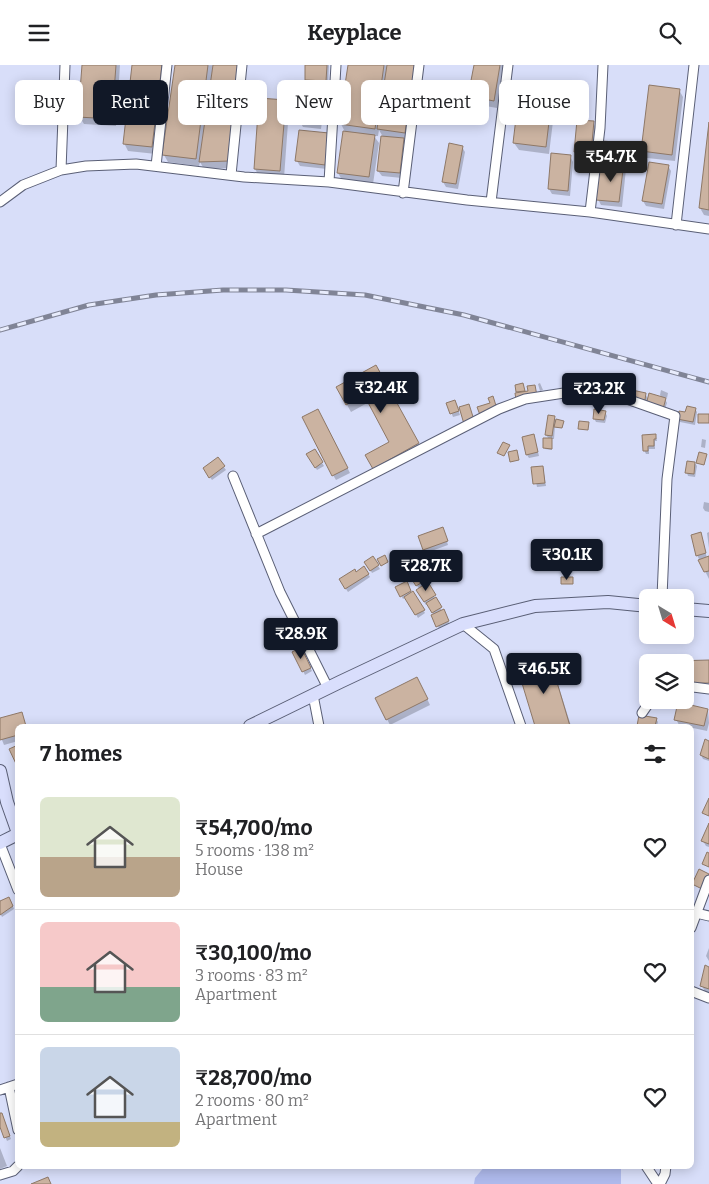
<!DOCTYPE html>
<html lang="en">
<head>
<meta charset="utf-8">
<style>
	body { margin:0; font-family:Bitter,serif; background:#f6f6f6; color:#202124; height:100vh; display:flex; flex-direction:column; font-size:19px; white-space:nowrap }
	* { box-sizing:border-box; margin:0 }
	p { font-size:16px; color:#757577 }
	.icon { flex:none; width:28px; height:28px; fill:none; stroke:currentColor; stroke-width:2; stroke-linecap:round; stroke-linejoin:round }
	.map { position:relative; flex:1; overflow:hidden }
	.panel { position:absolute; left:15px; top:659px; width:679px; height:445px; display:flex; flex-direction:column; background:#fff; border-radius:8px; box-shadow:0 2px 12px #0003 }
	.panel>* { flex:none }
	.top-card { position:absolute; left:15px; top:15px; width:680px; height:45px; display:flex; gap:10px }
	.needle { width:32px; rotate:142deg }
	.tools { position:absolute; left:639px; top:524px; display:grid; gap:10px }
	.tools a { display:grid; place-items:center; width:55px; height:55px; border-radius:8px; background:#fff; box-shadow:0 2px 12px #0003; font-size:25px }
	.price { position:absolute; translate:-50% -42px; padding:0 11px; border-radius:5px; background:#111827; color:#fff; font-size:16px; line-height:32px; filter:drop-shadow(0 1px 2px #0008) }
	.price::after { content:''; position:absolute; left:50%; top:30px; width:15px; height:11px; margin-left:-8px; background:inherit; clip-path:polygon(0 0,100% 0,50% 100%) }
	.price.current { background:#222; color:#fff }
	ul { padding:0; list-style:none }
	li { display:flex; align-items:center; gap:15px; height:125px; padding:0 25px }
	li+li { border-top:1px solid #e0e0e0 }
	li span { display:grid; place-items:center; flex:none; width:140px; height:100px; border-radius:8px; color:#555 }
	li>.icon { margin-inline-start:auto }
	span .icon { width:60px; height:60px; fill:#fffc; stroke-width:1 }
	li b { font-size:21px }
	h2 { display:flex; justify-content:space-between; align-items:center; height:60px; padding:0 25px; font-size:21px }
	.pill { padding:0 18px; border-radius:8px; background:#fff; box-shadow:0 2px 12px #0003; font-size:18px; line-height:45px }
	.pill.current { background:#111827; color:#fff }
	header { display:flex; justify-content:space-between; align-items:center; height:65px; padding:0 25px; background:#fff; font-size:22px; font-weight:700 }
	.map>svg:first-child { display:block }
</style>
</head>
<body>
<header><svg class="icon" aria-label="menu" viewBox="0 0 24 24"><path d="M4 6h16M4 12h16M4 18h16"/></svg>Keyplace<svg class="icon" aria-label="search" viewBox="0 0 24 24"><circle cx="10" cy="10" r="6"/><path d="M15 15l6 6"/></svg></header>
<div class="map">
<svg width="709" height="1119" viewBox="0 0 709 1119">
	<rect width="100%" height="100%" fill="#d8def9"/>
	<path fill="#aeb9eb" d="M485 1101H621V1119H474L475 1113Z"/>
	<path fill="#0003" d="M83 0H120L116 61 84 59 79 51Z
		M133 0H166L156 89 128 86 124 78Z
		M176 0H243L233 103 204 104 200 97 199 101 168 97 164 90Z
		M306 0H329L328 21 309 20 306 15Z
		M349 0H419L408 75 403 74 406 80 402 113 382 111 378 106 383 72 379 65 378 71H374L379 78 373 119 342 115 338 108 345 67 341 59Z
		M475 0H505L497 43 474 39 469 31Z
		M323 24 326 29 321 64 303 62 300 57Z
		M679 25 683 32 675 96 647 93 642 86Z
		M551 33 555 40 549 89 519 85 514 78Z
		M285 36 289 44 284 113 259 111 255 104Z
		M593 57 596 63 594 93 579 92 576 87Z
		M709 67V151L704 150 700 143Z
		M328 70 327 104 300 101 297 96Z
		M602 78H615L617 81V88L604 87 602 84Z
		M462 82 465 87 458 124 446 122 443 117Z
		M570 91 573 97 570 131 552 129 549 124Z
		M623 98 626 104 622 142 601 140 598 134 612 109Z
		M668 101 671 106 664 144 646 141 643 136Z
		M376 301 422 386 378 410 367 390 391 377 369 337 351 347 337 322Z
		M540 318 543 325 540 326 538 319Z
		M571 320H577V327L570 326Z
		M615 322 620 324 618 330 611 327V325L614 326Z
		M661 325 668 328 667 333 664 332 667 338 664 347 634 336 645 329 649 335 662 333 660 330Z
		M448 339H456L460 350 453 352Z
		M695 344 697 347 695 360 680 357 679 354Z
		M605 347 607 351 605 358 596 357 594 353Z
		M321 350 350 408 336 415 333 410Z
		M554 352 556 356 563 357V362L555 361 554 374H551L552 385 545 384 544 374H549L546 370Z
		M656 371 657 376H655V384H649V389H646L644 385Z
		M535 374 539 391 529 393 527 390Z
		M702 374 706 375 705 383 701 382Z
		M314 386 324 401 317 405 308 390Z
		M218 394 226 405 212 415 206 407Z
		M695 398 697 401 695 412 688 411 687 408Z
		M543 402 546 421 537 422 533 403Z
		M704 437 709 438V447L705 446 703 443Z
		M444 467 448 480 426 488 424 485Z
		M709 467V483L707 468Z
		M700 468 707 493 709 492V514L697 490Z
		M373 493 380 504 372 508 366 497Z
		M426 501 434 514 427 519 450 560 439 564 434 550 428 539 426 540 419 529V524L411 511Z
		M364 503 370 512 348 527 340 515Z
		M406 518 425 548 418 553 406 532 403 534 397 523Z
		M301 584 312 606 305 610 294 587Z
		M549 596 553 603 571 661H537L519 605Z
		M420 619 430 640 390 660 377 634Z
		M708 645 709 658 707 666 679 660 676 654Z
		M22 649 26 661H18V676L4 680 0 670V654Z
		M640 651 656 654 658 657 657 661H638Z
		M709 677V696L703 694 701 690Z
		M709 761V782L706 781 703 776Z
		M11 836 14 844 2 852 0 848V838Z
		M709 883V896L706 891Z
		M709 903V929L706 928 702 921Z
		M2 1049 11 1074 7 1076 0 1058V1050Z
		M0 1083 7 1101 0 1104Z"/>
	<path fill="#cbb3a1" stroke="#8e7867" d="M82 0H116L112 54 78 52Z
		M132 0H162L152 82 123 79Z
		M175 0H208L196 94 162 90Z
		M213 0H239L229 96 199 97Z
		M305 0H327L326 16 305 15Z
		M348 0H384L375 64 339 59Z
		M387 0H415L405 68 377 64Z
		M474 0H500L494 36 468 31Z
		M649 20 680 24 672 90 641 86Z
		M303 21 323 23 319 59 298 57Z
		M519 28 552 32 546 82 513 78Z
		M259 33 286 35 280 106 254 104Z
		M577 55 594 56 591 88 574 87Z
		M709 57V145L699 143Z
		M299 65 329 68 325 100 295 96Z
		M343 66 375 70 369 112 337 108Z
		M381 71 404 73 400 108 377 106Z
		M601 76 616 77 615 85 601 84Z
		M449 78 463 81 456 119 442 117Z
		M551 88 571 90 568 126 548 124Z
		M612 96 624 97 619 137 596 135 599 106 611 108Z
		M649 97 669 100 662 139 642 136Z
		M376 300 419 378 373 404 365 390 389 377 364 330 346 340 336 322Z
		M523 318 525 326 516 327 515 320Z
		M535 320 537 331 516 335 515 328 528 326 527 321Z
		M632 325 646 328 645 335 631 333Z
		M649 328 666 333 663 344 646 340Z
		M493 331 497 344 480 350 477 342 490 338 488 333Z
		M455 335 459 346 450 349 446 338Z
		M469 339 474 355 464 359 459 342Z
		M687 341 696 343 693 357 677 354 679 346 685 347Z
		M318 344 348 403 332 411 302 352Z
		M594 344 606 346 604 355 593 354Z
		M698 349H709V358H698Z
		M548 350 555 351 552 371 545 370Z
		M556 354 564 356 562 363 554 362Z
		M579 356 589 357 588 365 578 364Z
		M534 369 538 387 526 390 522 372Z
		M656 369V374H654V381H648V386H643L642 370Z
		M543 373H552V384L543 383Z
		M503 377 510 380 504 391 497 388Z
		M315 384 323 397 315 403 306 389Z
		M517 385 519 395 510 397 508 387Z
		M699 387 707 389 704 400 696 398Z
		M218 392 225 401 209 413 203 403Z
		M687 396 695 397 694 409 685 408Z
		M543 401 545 418 533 419 531 402Z
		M443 462 448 476 423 485 418 471Z
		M701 467 706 488 696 491 691 470Z
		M385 490 388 497 381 501 377 494Z
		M373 491 379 500 370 506 364 497Z
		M709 491V506L704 507 698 495Z
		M427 499 434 510 416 521 409 510Z
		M364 501 369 509 345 524 339 514 355 504 356 507Z
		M561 512H573V519H561Z
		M407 516 411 526 400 532 395 522Z
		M428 517 436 530 424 537 416 525Z
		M413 526 425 545 415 550 404 532Z
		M436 532 442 542 432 548 426 538Z
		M444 544 449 556 436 562 431 550Z
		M301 582 311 603 302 607 292 587Z
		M550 594 570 661H535L518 605Z
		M709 595V618H685V598H675V596Z
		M417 612 428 634 386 655 375 633Z
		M678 637 708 644 704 661 674 655Z
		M22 647 26 661H18V670L0 675V653Z
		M639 650 657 653 655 661H637Z
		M705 674 709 676V694L700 690Z
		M18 680V703L9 684Z
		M709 733V751L702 748Z
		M709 758V779L701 776Z
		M707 787 709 788V802L702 799Z
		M699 804 709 809 702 824 692 819Z
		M9 832 13 841 0 850V836Z
		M705 900 709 902V924L700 921Z
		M0 1048H2L10 1071 4 1073 0 1062Z
		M48 1112 51 1119H31Z"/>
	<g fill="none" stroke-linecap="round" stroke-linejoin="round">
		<g stroke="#5a5f76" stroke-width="11">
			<path id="street" d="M156 101 167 0
				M61 105 65 0
				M231 110 242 0
				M329 117 336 0
				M403 128 419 0
				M0 137 23 120 61 105 86 101 136 99 244 112 329 117 467 135 590 147 709 164
				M491 137 508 0
				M590 147 600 63 603 0
				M676 160 694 0
				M233 411 280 527 328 623
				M256 469 499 344 525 334 564 328 624 333 675 351 667 414 662 532
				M463 559 494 584 521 661
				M685 621 709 624
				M313 630 319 661
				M642 648 651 635
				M0 779 18 825
				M692 847 709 851
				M691 863 709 815
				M691 926 709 933
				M9 1022 18 1065
				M0 1025 18 1019
				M646 1101 658 1119
				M0 1110 13 1106 18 1101
				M660 1119 665 1109 666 1101"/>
		</g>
		<g stroke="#5a5f76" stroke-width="14">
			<path id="secondary" d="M685 544 709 546
				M250 661 340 617 463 559 535 541 608 537 648 541
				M0 706 7 737 18 768
				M0 778 18 769"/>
		</g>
		<use href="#street" stroke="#fff" stroke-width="9"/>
		<use href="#secondary" stroke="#d9defc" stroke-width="12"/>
		<g stroke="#808496" stroke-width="5">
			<path id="rail" d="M0 265 89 240 156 230 223 225H286L365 230 464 250 709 317"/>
		</g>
		<use href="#rail" stroke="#e8ecfc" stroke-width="3" stroke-dasharray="9" stroke-linecap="butt"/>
	</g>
</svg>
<div class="tools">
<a><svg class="needle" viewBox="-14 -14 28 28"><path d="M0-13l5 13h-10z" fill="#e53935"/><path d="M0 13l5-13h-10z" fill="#757577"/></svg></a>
<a><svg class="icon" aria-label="layers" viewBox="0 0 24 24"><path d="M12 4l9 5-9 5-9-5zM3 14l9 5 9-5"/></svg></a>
</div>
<b class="price current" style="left:611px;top:118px">₹54.7K</b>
<b class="price" style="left:381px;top:349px">₹32.4K</b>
<b class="price" style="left:599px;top:350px">₹23.2K</b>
<b class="price" style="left:567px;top:516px">₹30.1K</b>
<b class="price" style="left:426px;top:527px">₹28.7K</b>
<b class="price" style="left:301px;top:595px">₹28.9K</b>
<b class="price" style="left:544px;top:630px">₹46.5K</b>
<div class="top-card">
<a class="pill">Buy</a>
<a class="pill current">Rent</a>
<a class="pill">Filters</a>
<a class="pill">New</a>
<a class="pill">Apartment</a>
<a class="pill">House</a>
</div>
<section class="panel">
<h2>7 homes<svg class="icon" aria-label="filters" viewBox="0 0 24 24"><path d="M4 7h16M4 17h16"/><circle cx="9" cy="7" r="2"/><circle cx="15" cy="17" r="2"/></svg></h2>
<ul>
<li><span style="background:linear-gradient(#dfe7d0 60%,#b9a48a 0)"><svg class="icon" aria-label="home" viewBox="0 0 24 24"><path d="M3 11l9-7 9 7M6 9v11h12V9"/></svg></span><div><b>₹54,700/mo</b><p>5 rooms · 138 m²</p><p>House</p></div><svg class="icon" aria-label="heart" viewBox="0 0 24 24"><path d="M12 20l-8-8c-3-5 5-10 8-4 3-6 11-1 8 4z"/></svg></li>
<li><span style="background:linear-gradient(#f6c9c9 65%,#7fa58c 0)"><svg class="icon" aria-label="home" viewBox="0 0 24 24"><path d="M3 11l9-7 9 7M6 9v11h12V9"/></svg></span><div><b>₹30,100/mo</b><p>3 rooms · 83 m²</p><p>Apartment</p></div><svg class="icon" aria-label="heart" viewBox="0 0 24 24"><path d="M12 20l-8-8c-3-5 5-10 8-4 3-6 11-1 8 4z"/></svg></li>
<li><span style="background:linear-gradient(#c9d6e8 75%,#c2b280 0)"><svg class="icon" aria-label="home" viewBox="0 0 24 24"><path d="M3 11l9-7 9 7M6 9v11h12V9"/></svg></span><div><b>₹28,700/mo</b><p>2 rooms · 80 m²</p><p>Apartment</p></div><svg class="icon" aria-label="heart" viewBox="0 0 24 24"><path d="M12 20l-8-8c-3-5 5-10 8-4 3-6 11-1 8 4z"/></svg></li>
</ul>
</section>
</div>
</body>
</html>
